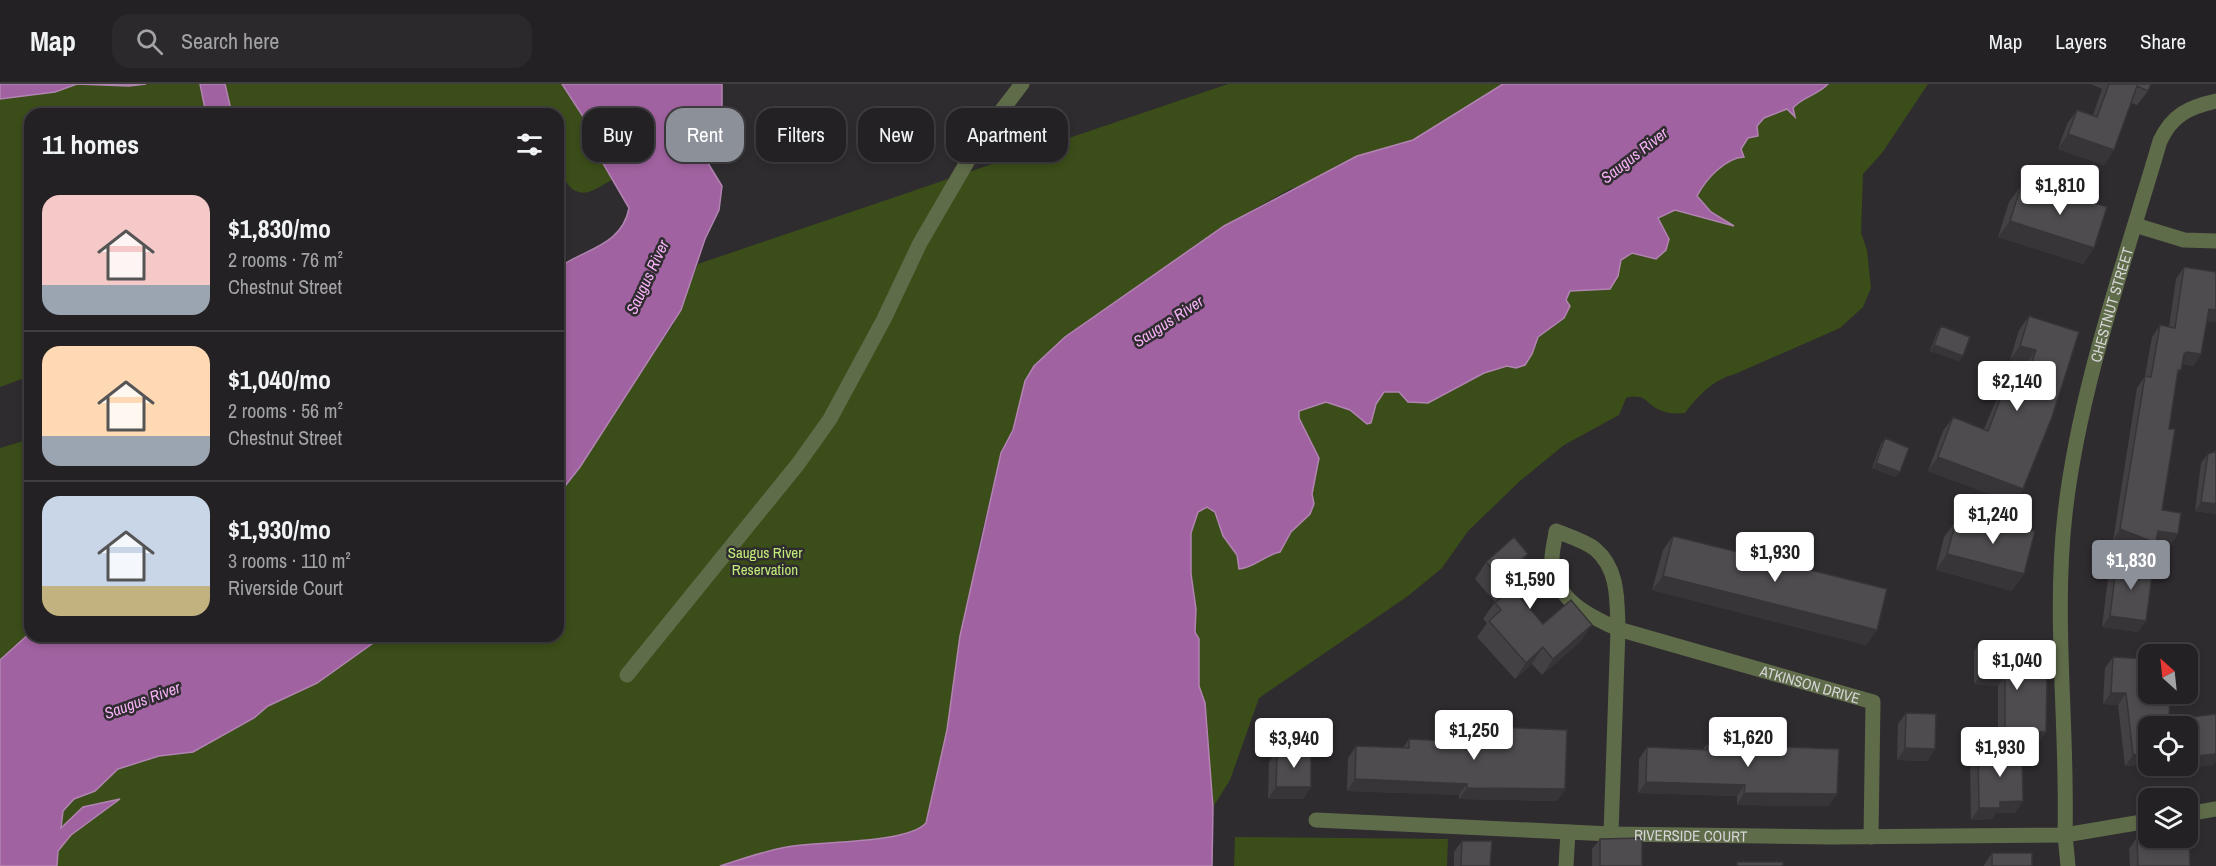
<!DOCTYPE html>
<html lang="en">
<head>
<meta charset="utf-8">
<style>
	body { margin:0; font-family:"Archivo Narrow",sans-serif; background:#2b292b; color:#f1f3f6; height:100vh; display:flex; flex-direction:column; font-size:22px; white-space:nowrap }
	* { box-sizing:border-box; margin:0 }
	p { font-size:20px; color:#a3a3a6 }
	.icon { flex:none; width:33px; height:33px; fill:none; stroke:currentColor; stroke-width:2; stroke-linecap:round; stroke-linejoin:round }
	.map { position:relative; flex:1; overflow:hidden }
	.side { position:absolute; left:24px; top:24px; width:540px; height:534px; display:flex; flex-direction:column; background:#232123; border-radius:18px; box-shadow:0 3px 9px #0003,0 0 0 2px #403e41 }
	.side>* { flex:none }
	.guide { position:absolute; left:582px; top:24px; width:570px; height:54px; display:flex; gap:12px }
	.needle { width:39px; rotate:333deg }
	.buttons { position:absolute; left:2138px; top:560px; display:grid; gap:12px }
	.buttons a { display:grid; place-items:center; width:60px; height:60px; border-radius:12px; background:#232123; box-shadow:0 3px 9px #0003,0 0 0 2px #403e41; font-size:30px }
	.price { position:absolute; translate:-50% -51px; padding:0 14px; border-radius:6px; background:#fff; color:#222; font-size:20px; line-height:39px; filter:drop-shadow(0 2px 3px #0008) }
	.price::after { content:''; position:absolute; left:50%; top:36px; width:18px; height:14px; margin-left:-9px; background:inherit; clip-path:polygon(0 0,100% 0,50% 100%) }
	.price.on { background:#8c9099; color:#fff }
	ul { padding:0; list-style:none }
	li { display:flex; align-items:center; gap:18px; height:150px; padding:0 18px }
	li+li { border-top:2px solid #403e41 }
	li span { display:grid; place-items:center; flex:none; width:168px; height:120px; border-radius:18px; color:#555 }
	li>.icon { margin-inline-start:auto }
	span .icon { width:72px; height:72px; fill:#fffc; stroke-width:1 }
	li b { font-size:26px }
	h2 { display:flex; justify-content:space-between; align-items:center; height:72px; padding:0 18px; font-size:26px }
	.pill { padding:0 21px; border-radius:18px; background:#232123; box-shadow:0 3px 9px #0003,0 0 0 2px #403e41; font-size:21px; line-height:54px }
	.pill.on { background:#8c9099; color:#fff }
	header { display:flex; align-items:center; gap:36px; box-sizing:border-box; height:84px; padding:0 30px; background:#232123; border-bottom:2px solid #403e41 }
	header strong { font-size:28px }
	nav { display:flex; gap:33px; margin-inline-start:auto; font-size:21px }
	.search { width:420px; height:54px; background:#2b292b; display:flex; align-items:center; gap:15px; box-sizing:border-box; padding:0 21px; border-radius:18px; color:#a3a3a6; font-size:22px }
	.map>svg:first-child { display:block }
</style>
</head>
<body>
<header>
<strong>Map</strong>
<div class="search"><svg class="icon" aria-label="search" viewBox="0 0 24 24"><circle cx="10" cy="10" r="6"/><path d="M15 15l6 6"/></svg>Search here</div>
<nav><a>Map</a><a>Layers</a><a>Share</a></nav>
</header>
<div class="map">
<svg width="2216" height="782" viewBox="0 0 2216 782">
	<rect width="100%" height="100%" fill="#2f2c2f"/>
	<path fill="#3b4d19" d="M0 0H207L215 30H30V292L0 303Z
		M212 0H562L595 51 601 76 613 95C606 99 596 106 588 108 554 116 558 48 558 30H218Z
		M1228 0H1662L1290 105 1224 142 1194 163 1025 297 1013 346 1001 369 979 461 947 646 926 739C907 760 818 757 787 763 764 767 742 775 720 782H0L67 699 159 672 193 668 254 634 268 622 317 599 383 552H558V411L580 383 629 303 673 241 698 180Z
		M1774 0H1928L1882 69 1863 90 1861 149 1867 166 1871 204 1863 223 1840 244 1735 290C1713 296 1699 310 1685 329 1678 329 1671 330 1665 328 1646 323 1648 308 1626 314L1619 331 1564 361 1520 397 1468 447 1442 484 1408 512 1259 614 1230 696 1213 723 1212 782H1052L1112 446Z
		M30 355V552L0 628V364Z
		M1235 753 1448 755 1447 782H1234Z"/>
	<path fill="#a162a1" stroke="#b184b1" stroke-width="1.5" d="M0 0H146L129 2 77 0 55 8 0 15Z
		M200 0H225L232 30H206Z
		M562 0H722V25L712 38 703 57V71L722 102 719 126 705 155 681 226 580 383 558 411V184C584 165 622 162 629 124L601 76 595 51Z
		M1503 0H1828C1818 11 1802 13 1793 24L1795 33 1787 25 1764 34 1757 42 1758 52 1748 54 1741 65 1744 73C1725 74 1706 95 1697 112L1711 128 1734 142 1675 126 1658 134 1669 155 1666 166 1656 175 1632 169 1621 176 1618 192 1610 205 1570 207 1566 216 1570 222 1564 234 1538 253 1532 270 1525 281 1516 284 1507 282 1484 289 1428 319 1408 318 1399 308H1384L1376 320 1371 339 1367 340 1350 326 1326 318 1299 327V334L1319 374 1312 410 1314 420 1310 430 1291 448 1280 468C1265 471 1254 484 1239 485L1237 471 1223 452 1215 428 1207 423 1198 428 1191 449V490L1196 525 1195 548 1199 555V602L1205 619 1213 723 1212 782H720C742 775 764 767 787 763 818 757 907 760 926 739L947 646 960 552 1001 369 1013 346 1025 297 1034 282 1065 253 1224 142 1357 72 1413 56Z
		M30 549V552H383L317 599 268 622 254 634 193 668 159 672 118 685 95 707 74 715 63 727 61 744 83 723 120 715 71 751 58 767 57 782H0V576Z"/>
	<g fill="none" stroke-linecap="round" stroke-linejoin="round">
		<g stroke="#5f6c4a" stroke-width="15">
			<path d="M2135 141 2184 156 2216 157"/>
			<path d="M1556 447C1568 452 1585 457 1595 465 1619 485 1617 517 1618 545 1589 532 1555 516 1552 479 1551 469 1555 457 1556 447Z"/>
			<path d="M627 591 798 380 830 335 884 235 920 159 984 49 1022 0"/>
			<path d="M2187 730 2216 725"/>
			<path id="s1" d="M1316 736 1611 750 1832 753 2065 751 2148 737"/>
			<path id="s2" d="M1611 750 1618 545 1873 618 1871 753"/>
			<path d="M1566 782 1568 748"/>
			<path id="s3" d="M2068 782 2065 751C2068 644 2053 536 2065 430 2079 305 2125 177 2160 57 2172 31 2189 23 2216 17"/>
		</g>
	</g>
	<path fill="#444144" d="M2091 0H2151L2148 7 2137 21 2131 19 2114 66 2104 81 2058 65 2067 40 2077 26 2093 31 2102 5Z
		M2021 102 2066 116 2070 111 2094 164 2083 180 1998 153 2009 118Z
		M2184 183 2216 188V238L2207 237 2201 270 2193 282 2182 280 2177 292 2169 345 2162 426 2178 450 2170 461 2156 459 2148 470 2113 457 2137 304 2145 292 2152 253 2160 241 2169 243 2176 195Z
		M2029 232 2079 248 2023 405 2013 419 1928 387 1943 347 1953 333 1984 345 1995 319 2004 305 2016 310 2026 280 2010 276 2019 246Z
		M1941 242 1963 272 1959 277 1930 267 1937 248Z
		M1885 354 1896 393 1872 384 1881 360Z
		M2216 367V430L2195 427 2201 379 2208 370Z
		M1956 437 1989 446 1995 437 2012 507 1936 486 1944 453Z
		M1673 452 1877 546 1866 561 1652 506 1663 466Z
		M1528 470 1524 476 1526 507 1520 513 1543 540 1581 557 1542 591 1532 580 1515 595 1477 553 1487 539 1483 535 1495 518 1475 495 1486 478Z
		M2117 475 2138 548 2102 543 2109 486Z
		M1981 557 2009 592 2046 648 2040 657H1998V602L1974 600V567Z
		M2113 573 2148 575V609H2170L2169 636 2216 630V676L2213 681 2175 685V681H2187V642H2148V680L2125 682 2118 621 2103 620 2105 584Z
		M1906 629 1928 677 1897 676 1898 640Z
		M1492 643 1565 705 1557 717 1459 715V711L1347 707 1348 674 1356 662 1403 664 1409 655 1484 659V654Z
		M1707 660 1829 722 1737 721V712L1638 709 1639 675 1647 663 1703 665Z
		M1277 666 1311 703 1303 715H1268L1269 678Z
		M1978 667 2023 717 2015 729H1996L1992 735 1971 736 1970 678Z
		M2137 753 2190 782H2130L2129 765Z
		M1600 755 1642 782H1592V765Z
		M1462 757 1490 782H1454V768Z
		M1992 769 2032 782H1984V781Z"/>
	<path fill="#373537" d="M2068 50 2114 66 2104 81 2058 65Z
		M2010 137 2094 164 2083 180 1998 153Z
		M2209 225 2216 226V238L2201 236Z
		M1934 261 1963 272 1959 277 1930 267Z
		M2020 262 2036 266 2026 280 2010 276Z
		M2187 268 2201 270 2193 282 2179 279 2184 270Z
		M1938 373 2023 405 2013 419 1928 387Z
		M1876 379 1900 388 1896 393 1872 384Z
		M2201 418 2216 420V430L2195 427Z
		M2120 445 2158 447 2178 450 2170 461 2156 459 2148 470 2113 457Z
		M1947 470 2024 490 2012 507 1936 486Z
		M1538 491 1526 507 1505 526 1516 509Z
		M1663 492 1877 546 1866 561 1652 506Z
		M2110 532 2146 537 2138 548 2102 543Z
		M1592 541 1581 557 1542 591 1553 575Z
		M1543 563 1532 580 1515 595 1526 579Z
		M1981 590 2005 592 1998 602 1974 600Z
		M2111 609H2126L2118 621 2103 620Z
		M2005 648H2046L2040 657H1998Z
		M1905 664 1935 665 1928 677 1897 676Z
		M2148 669V680L2125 682 2133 671Z
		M2216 669V676L2213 681 2175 685 2178 681H2187V673Z
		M1355 695 1467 700 1459 711 1347 707Z
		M1646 698 1745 701 1737 712 1638 709Z
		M1276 703H1311L1303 715H1268Z
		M1467 704 1565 705 1557 717 1459 715Z
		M1744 709 1837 710 1829 722 1737 721Z
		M2023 717 2015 729H1996L1992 735 1971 736 1979 724 2000 718Z"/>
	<path fill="#4f4c4f" stroke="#373537" stroke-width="1.5" d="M2109 0H2151L2148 7 2137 2 2114 66 2068 50 2077 26 2097 33Z
		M2021 102 2069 117 2070 111 2107 123 2094 164 2010 137Z
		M2184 183 2216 188V226L2209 225 2201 270 2187 268 2184 270 2181 286H2178L2169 345H2175L2162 426 2181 429 2178 450 2158 447 2156 459 2120 445 2145 292 2151 293 2160 241 2175 244Z
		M2029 232 2079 248 2052 333 2023 405 1938 373 1953 333 1988 347 2004 305 2021 311 2036 266 2020 262Z
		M1941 242 1970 253 1963 272 1934 261Z
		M1885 354 1909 364 1900 388 1876 379Z
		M2216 367V420L2201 418 2208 370Z
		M1956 437 1993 447 1995 437 2035 447 2024 490 1947 470Z
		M1673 452 1887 505 1877 546 1663 492Z
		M1514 453 1528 470 1523 474 1538 491 1516 509 1543 540 1571 516 1592 541 1553 575 1543 563 1526 579 1489 537 1501 526 1495 519 1510 505 1486 478Z
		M2117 475 2153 484 2146 537 2110 532Z
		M1981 557H2009V592L2047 593 2046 648H2005V592L1981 590Z
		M2113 573 2148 575V609H2170L2169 636 2216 630V670L2187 673V642H2148V669L2133 671 2126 609H2111Z
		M1906 629 1936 630 1935 665 1905 664Z
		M1492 643 1567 646 1565 705 1467 704V700L1355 695 1356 662 1409 664V655L1492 659Z
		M1707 660 1839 665 1837 710 1744 709 1745 701 1646 698 1647 663 1707 666Z
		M1277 666 1311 667V703H1276Z
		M2022 666 2023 717 2000 718V724H1979L1978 667Z
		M2187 750H2189L2190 782H2138L2137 753H2187Z
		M1642 754V782H1600V755Z
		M1462 757H1492L1490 782H1461Z
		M1992 769H2032V782H1992Z
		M1737 778H1783V782H1737Z"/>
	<g text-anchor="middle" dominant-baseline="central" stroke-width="5" stroke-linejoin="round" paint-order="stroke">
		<g font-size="15" fill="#d6d4d6" stroke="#2f2c2f">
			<text stroke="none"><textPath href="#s3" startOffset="567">CHESTNUT STREET</textPath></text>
			<text stroke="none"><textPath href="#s2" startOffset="405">ATKINSON DRIVE</textPath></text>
			<text stroke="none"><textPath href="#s1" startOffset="375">RIVERSIDE COURT</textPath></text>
		</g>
		<g font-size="15" fill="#c1eb79" stroke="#2f2c2f">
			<text x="765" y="468">Saugus River<tspan x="765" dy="17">Reservation</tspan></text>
		</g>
		<g font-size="16" font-style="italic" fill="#f6b1f6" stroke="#2f2c2f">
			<text transform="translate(1634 71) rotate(-38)">Saugus River</text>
			<text transform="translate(647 193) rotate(-65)">Saugus River</text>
			<text transform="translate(1168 237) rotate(-33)">Saugus River</text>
			<text transform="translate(142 616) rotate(-20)">Saugus River</text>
		</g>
	</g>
</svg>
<div class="buttons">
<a><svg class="needle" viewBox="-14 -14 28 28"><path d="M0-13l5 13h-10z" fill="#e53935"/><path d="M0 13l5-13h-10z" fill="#a3a3a6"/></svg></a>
<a><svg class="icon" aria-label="locate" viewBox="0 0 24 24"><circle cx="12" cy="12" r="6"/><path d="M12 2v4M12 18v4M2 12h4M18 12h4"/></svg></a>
<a><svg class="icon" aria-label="layers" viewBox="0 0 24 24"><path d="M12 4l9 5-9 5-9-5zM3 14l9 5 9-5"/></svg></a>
</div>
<b class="price" style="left:2060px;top:132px">$1,810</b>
<b class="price" style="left:2017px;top:328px">$2,140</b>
<b class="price" style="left:1993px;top:461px">$1,240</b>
<b class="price" style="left:1775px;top:499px">$1,930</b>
<b class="price on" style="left:2131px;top:507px">$1,830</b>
<b class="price" style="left:1530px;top:526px">$1,590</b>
<b class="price" style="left:2017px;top:607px">$1,040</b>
<b class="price" style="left:1474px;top:677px">$1,250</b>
<b class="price" style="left:1748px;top:684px">$1,620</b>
<b class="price" style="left:1294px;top:685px">$3,940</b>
<b class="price" style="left:2000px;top:694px">$1,930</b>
<div class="guide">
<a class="pill">Buy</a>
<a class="pill on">Rent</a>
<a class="pill">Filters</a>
<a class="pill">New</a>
<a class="pill">Apartment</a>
</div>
<section class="side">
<h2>11 homes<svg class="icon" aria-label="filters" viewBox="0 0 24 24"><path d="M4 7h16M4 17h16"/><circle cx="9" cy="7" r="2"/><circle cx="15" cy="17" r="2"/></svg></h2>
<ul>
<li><span style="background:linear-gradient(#f6c9c9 75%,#9aa5b1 0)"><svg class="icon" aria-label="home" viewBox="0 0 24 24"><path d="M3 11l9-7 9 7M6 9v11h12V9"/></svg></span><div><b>$1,830/mo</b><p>2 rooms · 76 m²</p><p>Chestnut Street</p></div></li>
<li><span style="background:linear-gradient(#ffd9b3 75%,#9aa5b1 0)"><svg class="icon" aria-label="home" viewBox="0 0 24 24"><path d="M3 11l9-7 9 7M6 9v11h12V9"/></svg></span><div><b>$1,040/mo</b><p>2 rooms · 56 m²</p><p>Chestnut Street</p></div></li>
<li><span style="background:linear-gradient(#c9d6e8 75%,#c2b280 0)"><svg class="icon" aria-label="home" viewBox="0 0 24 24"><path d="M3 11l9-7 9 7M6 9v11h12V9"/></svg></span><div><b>$1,930/mo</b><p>3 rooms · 110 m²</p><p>Riverside Court</p></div></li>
</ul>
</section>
</div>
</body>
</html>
